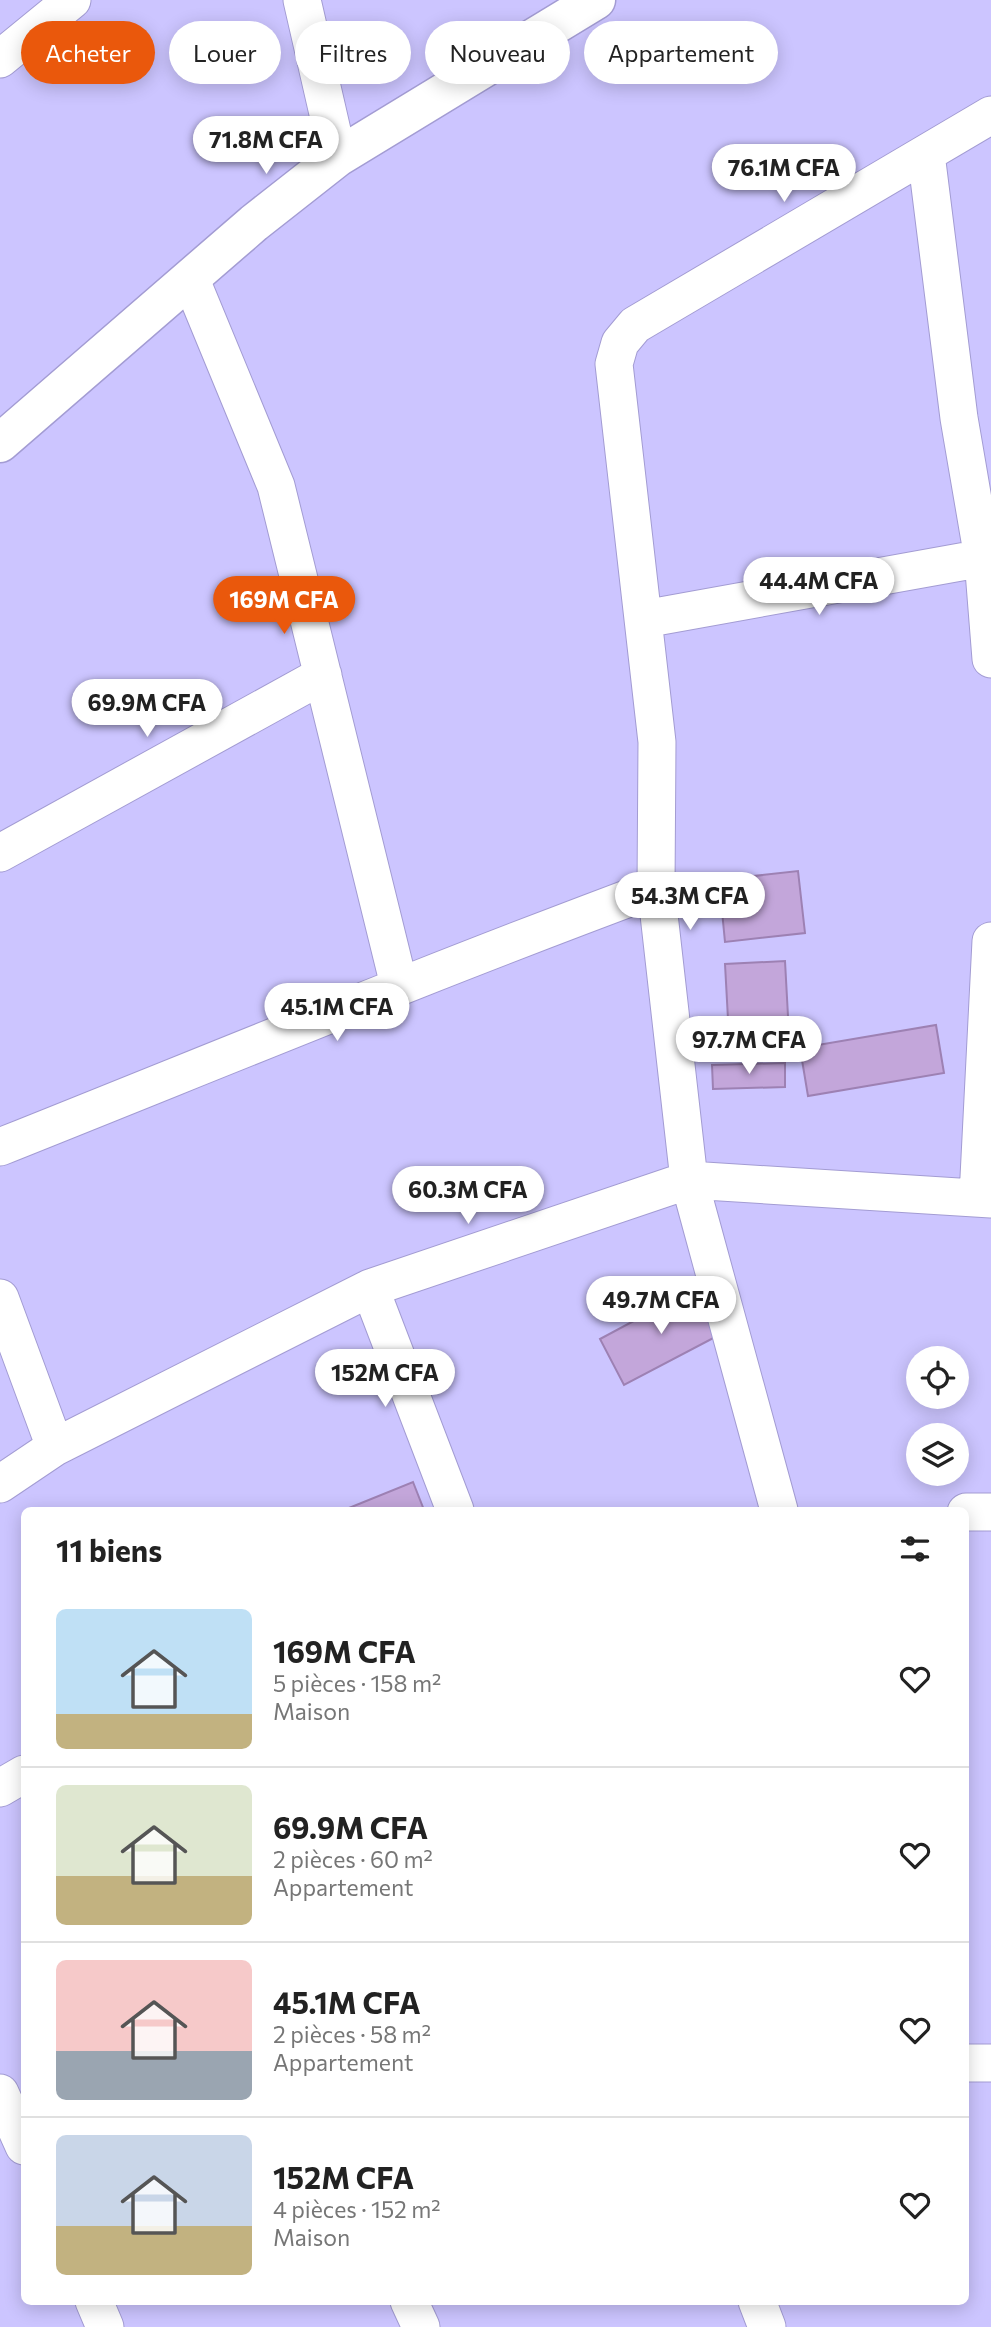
<!DOCTYPE html>
<html lang="fr">
<head>
<meta charset="utf-8">
<style>
	body { margin:0; font-family:Commissioner,sans-serif; background:#f2f2f2; color:#222; height:100vh; display:flex; flex-direction:column; font-size:26px; white-space:nowrap }
	* { box-sizing:border-box; margin:0 }
	p { font-size:23px; color:#767676 }
	.icon { flex:none; width:38px; height:38px; fill:none; stroke:currentColor; stroke-width:2; stroke-linecap:round; stroke-linejoin:round }
	.map { position:relative; flex:1; overflow:hidden }
	.drawer { position:absolute; left:21px; top:1507px; width:948px; height:798px; display:flex; flex-direction:column; background:#fff; border-radius:10px; box-shadow:0 4px 18px #0003 }
	.drawer>* { flex:none }
	.top-card { position:absolute; left:21px; top:21px; width:950px; height:63px; display:flex; gap:14px }
	.controls { position:absolute; left:906px; top:1346px; display:grid; gap:14px }
	.controls a { display:grid; place-items:center; width:63px; height:63px; border-radius:50%; background:#fff; box-shadow:0 4px 18px #0003; font-size:35px }
	.price { position:absolute; translate:-50% -60px; padding:0 16px; border-radius:24px; background:#fff; color:#222; font-size:23px; line-height:46px; filter:drop-shadow(0 2px 4px #0008) }
	.price::after { content:''; position:absolute; left:50%; top:42px; width:21px; height:16px; margin-left:-10px; background:inherit; clip-path:polygon(0 0,100% 0,50% 100%) }
	.price.active { background:#ea580c; color:#fff }
	ul { padding:0; list-style:none }
	li { display:flex; align-items:center; gap:21px; height:175px; padding:0 35px }
	li+li { border-top:2px solid #e0e0e0 }
	li span { display:grid; place-items:center; flex:none; width:196px; height:140px; border-radius:10px; color:#555 }
	li>.icon { margin-inline-start:auto }
	span .icon { width:84px; height:84px; fill:#fffc; stroke-width:1 }
	li b { font-size:30px }
	h2 { display:flex; justify-content:space-between; align-items:center; height:84px; padding:0 35px; font-size:30px }
	.pill { padding:0 24px; border-radius:32px; background:#fff; box-shadow:0 4px 18px #0003; font-size:24px; line-height:63px }
	.pill.active { background:#ea580c; color:#fff }
	.map>svg:first-child { display:block }
</style>
</head>
<body>
<div class="map">
<svg width="991" height="2327" viewBox="0 0 991 2327">
	<rect width="100%" height="100%" fill="#ccc5ff"/>
	<path fill="#c3a6da" stroke="#9d81b3" stroke-width="2" d="M798 871 805 933 725 942 719 880Z
		M785 961 790 1053 730 1056 725 964Z
		M936 1025 944 1073 808 1096 800 1048Z
		M785 1063V1087L713 1089 712 1065Z
		M697 1287 721 1334 624 1385 600 1339Z
		M413 1482 424 1510H344Z"/>
	<g fill="none" stroke-linecap="round" stroke-linejoin="round">
		<g stroke="#a39cd3" stroke-width="39">
			<path id="minor" d="M302 0 338 157
				M0 59 72 0
				M926 154 959 418 983 558 991 659
				M191 280 276 486 399 985
				M644 619 983 558
				M0 853 323 675
				M0 1147C218 1060 435 970 656 888
				M978 1197 991 941
				M370 1288 455 1510
				M0 1298 55 1447
				M0 1484 55 1447 370 1288 689 1180 991 1199
				M779 1510 689 1180 656 888 657 742 614 364 620 343 635 325 991 115
				M966 1512H991
				M0 1788 24 1774
				M966 2063H991
				M0 2093 24 2146
				M94 2301 105 2327
				M409 2301 421 2327
				M757 2301 767 2327"/>
		</g>
		<g stroke="#a39cd3" stroke-width="41">
			<path id="tertiary" d="M0 443 254 223 338 157 596 0"/>
		</g>
		<use href="#minor" stroke="#fff" stroke-width="37"/>
		<use href="#tertiary" stroke="#fff" stroke-width="38"/>
	</g>
</svg>
<div class="controls">
<a><svg class="icon" aria-label="locate" viewBox="0 0 24 24"><circle cx="12" cy="12" r="6"/><path d="M12 2v4M12 18v4M2 12h4M18 12h4"/></svg></a>
<a><svg class="icon" aria-label="layers" viewBox="0 0 24 24"><path d="M12 4l9 5-9 5-9-5zM3 14l9 5 9-5"/></svg></a>
</div>
<b class="price" style="left:266px;top:176px">71.8M CFA</b>
<b class="price" style="left:784px;top:204px">76.1M CFA</b>
<b class="price" style="left:819px;top:617px">44.4M CFA</b>
<b class="price active" style="left:284px;top:636px">169M CFA</b>
<b class="price" style="left:147px;top:739px">69.9M CFA</b>
<b class="price" style="left:690px;top:932px">54.3M CFA</b>
<b class="price" style="left:337px;top:1043px">45.1M CFA</b>
<b class="price" style="left:749px;top:1076px">97.7M CFA</b>
<b class="price" style="left:468px;top:1226px">60.3M CFA</b>
<b class="price" style="left:661px;top:1336px">49.7M CFA</b>
<b class="price" style="left:385px;top:1409px">152M CFA</b>
<div class="top-card">
<a class="pill active">Acheter</a>
<a class="pill">Louer</a>
<a class="pill">Filtres</a>
<a class="pill">Nouveau</a>
<a class="pill">Appartement</a>
</div>
<section class="drawer">
<h2>11 biens<svg class="icon" aria-label="filters" viewBox="0 0 24 24"><path d="M4 7h16M4 17h16"/><circle cx="9" cy="7" r="2"/><circle cx="15" cy="17" r="2"/></svg></h2>
<ul>
<li><span style="background:linear-gradient(#bfe0f5 75%,#c2b280 0)"><svg class="icon" aria-label="home" viewBox="0 0 24 24"><path d="M3 11l9-7 9 7M6 9v11h12V9"/></svg></span><div><b>169M CFA</b><p>5 pièces · 158 m²</p><p>Maison</p></div><svg class="icon" aria-label="heart" viewBox="0 0 24 24"><path d="M12 20l-8-8c-3-5 5-10 8-4 3-6 11-1 8 4z"/></svg></li>
<li><span style="background:linear-gradient(#dfe7d0 65%,#c2b280 0)"><svg class="icon" aria-label="home" viewBox="0 0 24 24"><path d="M3 11l9-7 9 7M6 9v11h12V9"/></svg></span><div><b>69.9M CFA</b><p>2 pièces · 60 m²</p><p>Appartement</p></div><svg class="icon" aria-label="heart" viewBox="0 0 24 24"><path d="M12 20l-8-8c-3-5 5-10 8-4 3-6 11-1 8 4z"/></svg></li>
<li><span style="background:linear-gradient(#f6c9c9 65%,#9aa5b1 0)"><svg class="icon" aria-label="home" viewBox="0 0 24 24"><path d="M3 11l9-7 9 7M6 9v11h12V9"/></svg></span><div><b>45.1M CFA</b><p>2 pièces · 58 m²</p><p>Appartement</p></div><svg class="icon" aria-label="heart" viewBox="0 0 24 24"><path d="M12 20l-8-8c-3-5 5-10 8-4 3-6 11-1 8 4z"/></svg></li>
<li><span style="background:linear-gradient(#c9d6e8 65%,#c2b280 0)"><svg class="icon" aria-label="home" viewBox="0 0 24 24"><path d="M3 11l9-7 9 7M6 9v11h12V9"/></svg></span><div><b>152M CFA</b><p>4 pièces · 152 m²</p><p>Maison</p></div><svg class="icon" aria-label="heart" viewBox="0 0 24 24"><path d="M12 20l-8-8c-3-5 5-10 8-4 3-6 11-1 8 4z"/></svg></li>
</ul>
</section>
</div>
</body>
</html>
